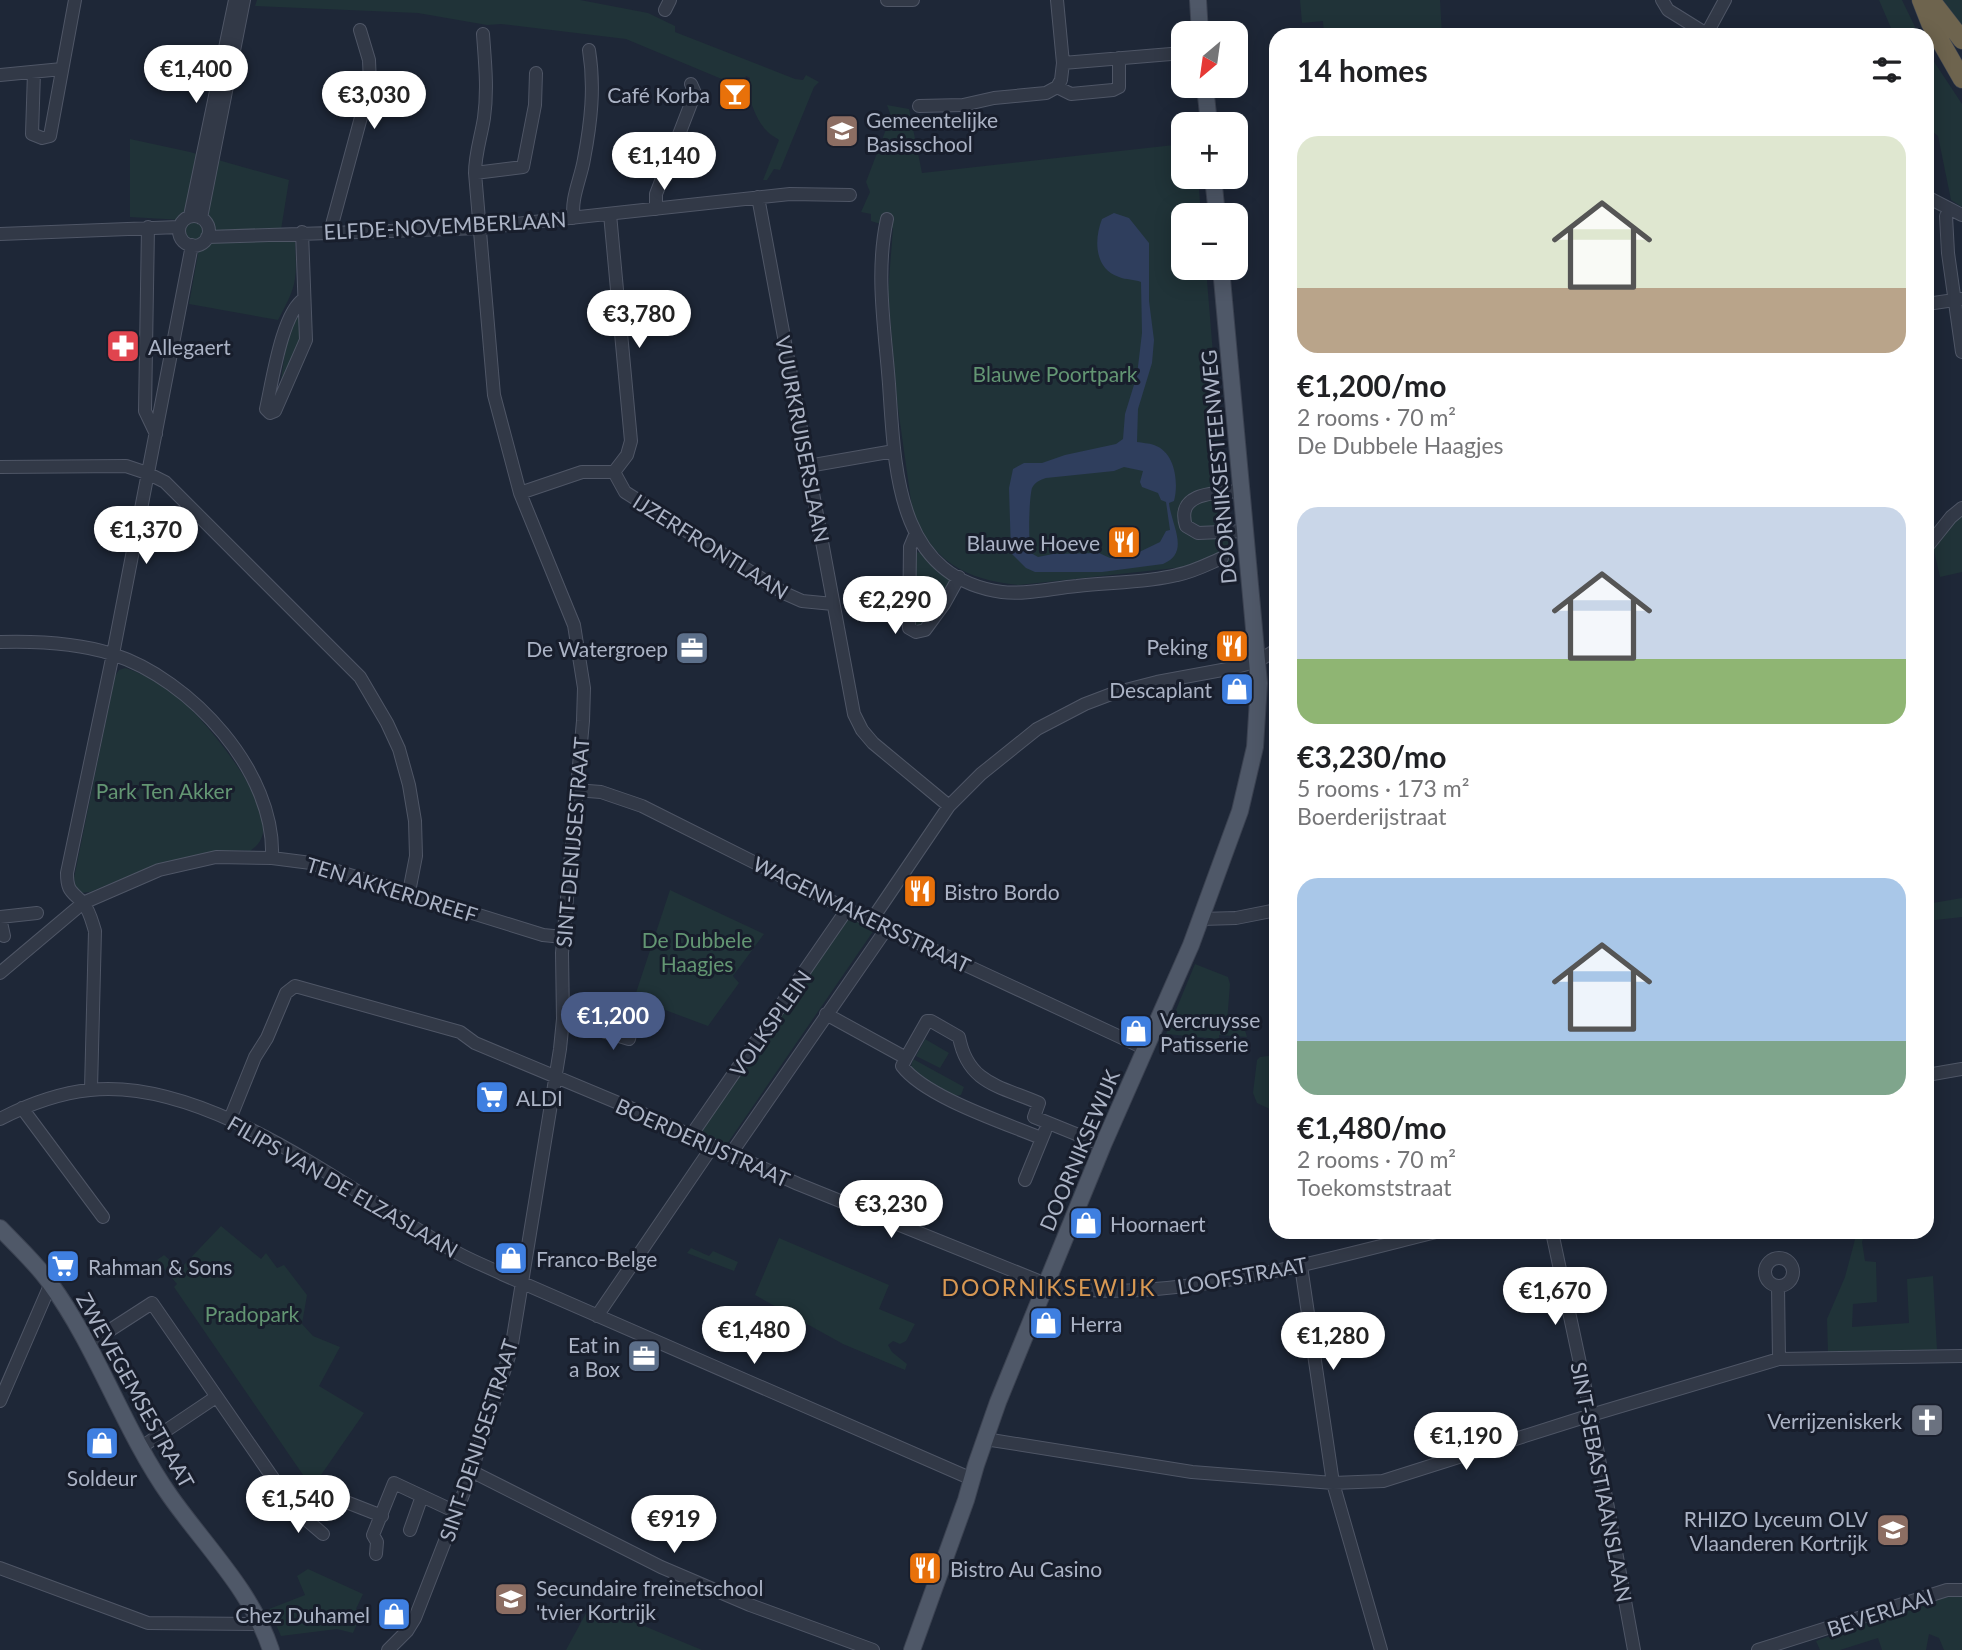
<!DOCTYPE html>
<html lang="en">
<head>
<meta charset="utf-8">
<style>
	body { margin:0; font-family:Lato,sans-serif; background:#f2f2f2; color:#202124; height:100vh; display:flex; flex-direction:column; font-size:26px; white-space:nowrap }
	* { box-sizing:border-box; margin:0 }
	p { font-size:23px; color:#757577 }
	.icon { flex:none; width:38px; height:38px; fill:none; stroke:currentColor; stroke-width:2; stroke-linecap:round; stroke-linejoin:round }
	.map { position:relative; flex:1; overflow:hidden }
	.side { position:absolute; left:1269px; top:28px; width:665px; height:1211px; display:flex; flex-direction:column; background:#fff; border-radius:21px; box-shadow:0 4px 18px #0003 }
	.side>* { flex:none }
	.needle { width:46px; rotate:209deg }
	.tools { position:absolute; left:1171px; top:21px; display:grid; gap:14px }
	.tools a { display:grid; place-items:center; width:77px; height:77px; border-radius:14px; background:#fff; box-shadow:0 4px 18px #0003; font-size:35px }
	.price { position:absolute; translate:-50% -60px; padding:0 16px; border-radius:24px; background:#fff; color:#222; font-size:23px; line-height:46px; filter:drop-shadow(0 2px 4px #0008) }
	.price::after { content:''; position:absolute; left:50%; top:42px; width:21px; height:16px; margin-left:-10px; background:inherit; clip-path:polygon(0 0,100% 0,50% 100%) }
	.price.current { background:#485a86; color:#fff }
	ul { padding:0; list-style:none }
	li { display:grid; align-content:center; gap:14px; height:371px; padding:0 28px }
	li span { display:grid; place-items:center; height:217px; border-radius:21px; color:#555 }
	li>.icon { margin-inline-start:auto }
	span .icon { width:126px; height:126px; fill:#fffc; stroke-width:1 }
	li b { font-size:30px }
	h2 { display:flex; justify-content:space-between; align-items:center; height:84px; padding:0 28px; font-size:30px }
	.map>svg:first-child { display:block }
</style>
</head>
<body>
<div class="map">
<svg width="1962" height="1650" viewBox="0 0 1962 1650">
	<rect width="100%" height="100%" fill="#1e2737"/>
	<path fill="#203338" d="M257 0H580L648 13 675 26V32L795 79 803 80 806 75 819 82 814 87 780 170 774 169 767 180H763L779 140C775 137 769 134 766 130 756 120 744 91 750 78L746 76 743 85 737 83 736 85 626 39 501 24 487 25 418 13 255 6Z
		M1300 0H1440L1442 35H1324L1323 21 1302 23Z
		M1879 0H1902L1919 35H1894Z
		M1942 0H1962V30Z
		M1927 51 1962 104V207L1951 200 1938 136 1927 127Z
		M887 105 909 109 922 173 1183 144V177H1198L1201 215H1183V268H1206L1230 562 1019 585C966 580 930 561 912 508L897 401 888 292 893 228 871 221V214L861 212 870 192 866 182 891 116Z
		M130 139 190 152 289 180 279 242H295C297 281 297 285 278 320L189 304 199 248C183 242 176 237 182 220L130 217Z
		M300 312 301 339 281 380 288 330Z
		M1962 512V572L1940 577 1933 546Z
		M912 551 921 553 951 578 949 587 924 627H914Z
		M125 668C146 674 174 691 189 707 211 729 277 807 261 839 259 844 254 848 250 851 194 847 140 872 90 892L80 893 75 887 74 878 115 676 119 670Z
		M670 890 764 934 733 976 739 983 708 1026 657 1007 653 1017H628Z
		M1962 898V917L1927 921V904Z
		M845 914 874 930 727 1144 695 1130Z
		M1195 964 1228 977 1230 984 1227 1023 1244 1027 1247 1037 1219 1035V1039L1166 1034Z
		M925 1039 949 1053 940 1068 916 1056Z
		M1276 1055V1112L1257 1103 1253 1093 1257 1060 1260 1057Z
		M913 1059 964 1087 961 1095 955 1096 914 1075 910 1070Z
		M221 1226 261 1259 266 1253 277 1268 284 1265 307 1295 302 1324 313 1336 340 1347 319 1386 364 1413 312 1488 174 1287 177 1284 157 1260 164 1255 180 1269Z
		M1857 1232H1865L1862 1242 1865 1261 1876 1262 1877 1302 1853 1304 1852 1327 1909 1323 1907 1279 1933 1276 1937 1350 1828 1354 1827 1319 1845 1277Z
		M779 1238 889 1285 879 1309 915 1324 906 1341 900 1344 893 1341 888 1345 892 1352 907 1364 905 1370 843 1344 755 1295Z
		M691 1248 709 1256 713 1251 738 1262 734 1271 687 1253Z
		M308 1569 363 1594 356 1609 362 1612 353 1633 337 1629 281 1636 269 1609 305 1595 297 1576Z
		M1962 1595V1650H1944L1939 1638 1929 1634 1926 1650H1882L1878 1638 1840 1650H1820L1816 1641 1938 1597Z
		M591 1604 702 1650H566Z"/>
	<path fill="#2f3e5d" fill-rule="evenodd" d="M1114 213 1129 218 1149 243V301L1154 340 1152 363 1138 409 1137 442C1142 443 1149 443 1154 445 1175 452 1179 482 1174 501L1169 503C1171 524 1191 553 1163 564L1102 572H1035L1026 568 1011 553 1009 488 1013 469 1024 463H1042L1065 455 1116 444 1123 439 1125 414 1137 375 1142 333 1141 282C1134 279 1126 280 1119 277 1094 269 1094 239 1102 219ZM1124 467 1143 471 1140 482 1142 487 1158 493 1161 500 1166 502 1170 530 1166 531 1160 542 1131 556 1110 558 1099 553 1053 554 1038 557 1031 553C1028 543 1029 498 1032 488 1035 482 1040 480 1046 478L1114 471Z"/>
	<g fill="none" stroke-linecap="round" stroke-linejoin="round">
		<g stroke="#4f5666" stroke-width="14">
			<path id="minor" d="M887 0H913
				M1057 0 1063 63
				M1662 0 1668 10 1705 33
				M665 10 670 0
				M1706 35 1725 0
				M34 72 32 134 42 138 50 136 75 0
				M0 75 62 69
				M1057 87 1071 94 1113 90 1119 87V58
				M919 106 963 105 994 98 1046 93 1057 87 1061 80 1063 63 1183 53
				M475 173 523 167 535 105 536 73
				M758 197 854 714 862 730 873 743 949 806
				M1927 197 1962 215
				M656 209V194L695 93 691 84
				M610 214 631 441 627 455 614 472
				M190 216 235 0
				M1946 216 1948 253 1962 352
				M179 231a15 15 0 1 1 30 0a15 15 0 1 1-30 0Z
				M201 218 244 0
				M574 218C570 200 581 178 584 159 591 122 595 87 589 50
				M887 219C875 273 885 330 889 384 895 468 895 577 1002 592 1026 595 1053 588 1077 586 1110 582 1145 583 1177 575 1193 572 1208 564 1222 558
				M148 227 145 411 156 434
				M302 232 306 340 275 411 270 413 266 409C272 383 282 312 304 299
				M330 232 370 84 369 60 360 30
				M0 234 179 227
				M207 237 479 228 790 194 850 195
				M1927 304 1961 299
				M808 466 894 451
				M0 467 126 466 147 473 165 482 360 677 387 723 399 749 409 785 415 821 416 856 409 892
				M1241 491C1218 493 1175 491 1186 526L1198 533 1245 531
				M520 493 582 472H614L625 492 784 593 802 601 833 604
				M915 535 910 547 909 628 916 632 925 630 944 604 959 577
				M1927 547 1951 517 1962 508
				M0 642C36 641 78 643 112 654 191 679 276 772 272 858
				M575 790 601 792 642 806 871 921 1146 1049
				M0 917 37 913
				M0 918 4 936
				M1201 919 1236 918 1276 910
				M871 921 949 806 981 774 1037 729 1085 704 1114 693 1157 682 1233 668 1258 661 1276 650
				M0 973 83 903 159 870 216 857 272 858 311 863 543 935 563 937
				M826 1014 906 1058 927 1021H931L959 1037C968 1084 1000 1086 1039 1103L1034 1117 1103 1145
				M563 1019 629 1039 633 1022
				M906 1058 902 1066C925 1097 1005 1123 1041 1138
				M1927 1075 1962 1069
				M91 1089 95 931C92 922 90 911 83 903 72 891 67 892 67 873L113 654 192 245
				M22 1108 103 1217
				M0 1119C27 1105 60 1093 90 1090 211 1077 353 1195 454 1251 469 1260 486 1266 502 1274L972 1479
				M230 1119 255 1057 267 1038 286 993 295 986 460 1032 475 1043 628 1107 798 1184 1046 1284C1058 1284 1067 1286 1078 1288 1098 1292 1122 1291 1142 1290 1242 1284 1339 1256 1436 1232
				M690 1137 848 908
				M730 1155 887 928
				M1025 1180 1045 1131
				M1552 1232 1591 1415 1634 1650
				M1765 1272a14 14 0 1 1 28 0a14 14 0 1 1-28 0Z
				M1301 1266 1333 1483 1381 1650
				M1778 1286 1779 1359
				M597 1316 712 1147
				M87 1345 152 1303 295 1510 323 1534
				M0 1401 51 1283
				M985 1439 1192 1472 1333 1483 1383 1481 1591 1415 1779 1359 1962 1356
				M140 1448 216 1397
				M471 1471 661 1567 750 1605 873 1650
				M336 1498 382 1516
				M410 1530 422 1496
				M376 1554 377 1542 373 1535 394 1483 456 1512
				M0 1568 148 1623 261 1624
				M388 1650 407 1631 415 1618 468 1482 511 1350 560 1049 563 1019 562 953 583 721 584 688 574 625 520 493 494 395 475 173C475 154 481 137 484 118 488 89 485 62 483 34
				M1758 1650 1947 1590H1962"/>
		</g>
		<g stroke="#3b4251" stroke-width="18">
			<path id="major" d="M1198 0 1200 33
				M1205 86 1209 124
				M1213 177 1217 215
				M0 1228C17 1246 36 1263 50 1283 98 1349 123 1429 170 1496 206 1547 251 1590 271 1650
				M912 1650 966 1500 976 1465 998 1402 1103 1145 1191 945 1240 811 1255 747 1259 683 1221 268"/>
		</g>
		<g stroke="#3c4352" stroke-width="19">
			<path id="highway" d="M1921 0 1930 23 1962 79
				M1931 0 1962 40"/>
		</g>
		<use href="#minor" stroke="#323947" stroke-width="12"/>
		<use href="#major" stroke="#4f5868" stroke-width="16"/>
		<use href="#highway" stroke="#6e644e" stroke-width="18"/>
	</g>
	<defs>
		<g id="bar-square" transform="scale(1.75)"><rect x="-9" y="-9" width="18" height="18" rx="4" fill="#e8710a" stroke="#181e2c"/><path d="M-6-5H6L.8 .8V4.5H3.5V6h-7V4.5H-.8V.8Z" fill="#fff"/></g>
		<g id="school-square" transform="scale(1.75)"><rect x="-9" y="-9" width="18" height="18" rx="4" fill="#8d6e63" stroke="#181e2c"/><path d="M0-5L7-2L0 1L-7-2ZM-4 1L0 2.5L4 1V4Q0 6-4 4Z" fill="#fff"/></g>
		<g id="pharmacy-square" transform="scale(1.75)"><rect x="-9" y="-9" width="18" height="18" rx="4" fill="#e0444e" stroke="#181e2c"/><path d="M-2-6h4v4h4v4h-4v4h-4v-4h-4v-4h4Z" fill="#fff"/></g>
		<g id="restaurant-square" transform="scale(1.75)"><rect x="-9" y="-9" width="18" height="18" rx="4" fill="#e8710a" stroke="#181e2c"/><path d="M-5-6h1v4h1v-4h1v4h1v-4h1v5L-1.5 .5V6h-2V.5L-5-1ZM5-6V6H3V1.5H1.5Q1.5-4 5-6Z" fill="#fff"/></g>
		<g id="office-square" transform="scale(1.75)"><rect x="-9" y="-9" width="18" height="18" rx="4" fill="#5c6f8a" stroke="#181e2c"/><path d="M-6-3h4V-5.5h4V-3h4V5H-6ZM-1-4.5V-3h2v-1.5ZM-6 0V1H6V0Z" fill="#fff"/></g>
		<g id="shop-square" transform="scale(1.75)"><rect x="-9" y="-9" width="18" height="18" rx="4" fill="#3f7fe0" stroke="#181e2c"/><path d="M-5-2.5h2.3a2.7 3.5 0 0 1 5.4 0H5L5.5 6h-11ZM-1.5-2.5h3a1.5 2.3 0 0 0-3 0Z" fill="#fff"/></g>
		<g id="supermarket-square" transform="scale(1.75)"><rect x="-9" y="-9" width="18" height="18" rx="4" fill="#3f7fe0" stroke="#181e2c"/><path d="M-6-5.5h2.5l.6 2H6L4.5 2H-2.5L-4.4-4H-6ZM-1.5 3.2a1.3 1.3 0 1 0 .1 0ZM3 3.2a1.3 1.3 0 1 0 .1 0Z" fill="#fff"/></g>
		<g id="church-square" transform="scale(1.75)"><rect x="-9" y="-9" width="18" height="18" rx="4" fill="#6b7280" stroke="#181e2c"/><path d="M-1.2-6h2.4v3.5h3.3v2.4h-3.3V6h-2.4V-.1h-3.3v-2.4h3.3Z" fill="#fff"/></g>
	</defs>
	<g fill-rule="evenodd">
		<use href="#bar-square" x="735" y="94"/>
		<use href="#school-square" x="842" y="131"/>
		<use href="#pharmacy-square" x="123" y="346"/>
		<use href="#restaurant-square" x="1124" y="542"/>
		<use href="#restaurant-square" x="1232" y="646"/>
		<use href="#office-square" x="692" y="648"/>
		<use href="#shop-square" x="1237" y="689"/>
		<use href="#restaurant-square" x="920" y="891"/>
		<use href="#shop-square" x="1136" y="1031"/>
		<use href="#supermarket-square" x="492" y="1097"/>
		<use href="#shop-square" x="1086" y="1223"/>
		<use href="#shop-square" x="511" y="1258"/>
		<use href="#supermarket-square" x="63" y="1266"/>
		<use href="#shop-square" x="1046" y="1323"/>
		<use href="#office-square" x="644" y="1356"/>
		<use href="#church-square" x="1927" y="1420"/>
		<use href="#shop-square" x="102" y="1443"/>
		<use href="#school-square" x="1893" y="1530"/>
		<use href="#restaurant-square" x="925" y="1568"/>
		<use href="#school-square" x="511" y="1599"/>
		<use href="#shop-square" x="394" y="1614"/>
	</g>
	<g text-anchor="middle" dominant-baseline="central" stroke-width="6" stroke-linejoin="round" paint-order="stroke">
		<g font-size="21" fill="#abb3c5" stroke="#181e2c" text-anchor="start">
			<text x="710" y="94" text-anchor="end">Café Korba</text>
			<text x="866" y="119">Gemeentelijke<tspan x="866" dy="24">Basisschool</tspan></text>
			<text x="148" y="346">Allegaert</text>
			<text x="1100" y="542" text-anchor="end">Blauwe Hoeve</text>
			<text x="1208" y="646" text-anchor="end">Peking</text>
			<text x="668" y="648" text-anchor="end">De Watergroep</text>
			<text x="1212" y="689" text-anchor="end">Descaplant</text>
			<text x="944" y="891">Bistro Bordo</text>
			<text x="1160" y="1019">Vercruysse<tspan x="1160" dy="24">Patisserie</tspan></text>
			<text x="516" y="1097">ALDI</text>
			<text x="1110" y="1223">Hoornaert</text>
			<text x="536" y="1258">Franco-Belge</text>
			<text x="88" y="1266">Rahman &amp; Sons</text>
			<text x="1070" y="1323">Herra</text>
			<text x="620" y="1344" text-anchor="end">Eat in<tspan x="620" dy="24">a Box</tspan></text>
			<text x="1902" y="1420" text-anchor="end">Verrijzeniskerk</text>
			<text x="102" y="1477" text-anchor="middle">Soldeur</text>
			<text x="1868" y="1518" text-anchor="end">RHIZO Lyceum OLV<tspan x="1868" dy="24">Vlaanderen Kortrijk</tspan></text>
			<text x="950" y="1568">Bistro Au Casino</text>
			<text x="536" y="1587">Secundaire freinetschool<tspan x="536" dy="24">'tvier Kortrijk</tspan></text>
			<text x="370" y="1614" text-anchor="end">Chez Duhamel</text>
		</g>
		<g font-size="21" fill="#abb3c5" stroke="#181e2c">
			<text transform="translate(445 225) rotate(-3)">ELFDE-NOVEMBERLAAN</text>
			<text transform="translate(803 439) rotate(79)">VUURKRUISERSLAAN</text>
			<text transform="translate(1218 467) rotate(-95)">DOORNIKSESTEENWEG</text>
			<text transform="translate(711 546) rotate(32)">IJZERFRONTLAAN</text>
			<text transform="translate(572 842) rotate(-85)">SINT-DENIJSESTRAAT</text>
			<text transform="translate(392 889) rotate(17)">TEN AKKERDREEF</text>
			<text transform="translate(862 914) rotate(26)">WAGENMAKERSSTRAAT</text>
			<text transform="translate(770 1023) rotate(-55)">VOLKSPLEIN</text>
			<text transform="translate(703 1142) rotate(24)">BOERDERIJSTRAAT</text>
			<text transform="translate(1079 1150) rotate(-67)">DOORNIKSEWIJK</text>
			<text transform="translate(343 1186) rotate(30)">FILIPS VAN DE ELZASLAAN</text>
			<text transform="translate(1242 1275) rotate(-10)">LOOFSTRAAT</text>
			<text transform="translate(136 1390) rotate(61)">ZWEVEGEMSESTRAAT</text>
			<text transform="translate(478 1440) rotate(-72)">SINT-DENIJSESTRAAT</text>
			<text transform="translate(1602 1482) rotate(79)">SINT-SEBASTIAANSLAAN</text>
			<text transform="translate(1880 1612) rotate(-18)">BEVERLAAI</text>
		</g>
		<g font-size="21" fill="#639673" stroke="#181e2c">
			<text x="1055" y="373">Blauwe Poortpark</text>
			<text x="164" y="790">Park Ten Akker</text>
			<text x="697" y="939">De Dubbele<tspan x="697" dy="24">Haagjes</tspan></text>
			<text x="252" y="1313">Pradopark</text>
		</g>
		<g font-size="23" letter-spacing="2" fill="#d89853" stroke="#181e2c">
			<text x="1049" y="1287">DOORNIKSEWIJK</text>
		</g>
	</g>
</svg>
<div class="tools">
<a><svg class="needle" viewBox="-14 -14 28 28"><path d="M0-13l5 13h-10z" fill="#e53935"/><path d="M0 13l5-13h-10z" fill="#757577"/></svg></a>
<a>+</a>
<a>−</a>
</div>
<b class="price" style="left:196px;top:105px">€1,400</b>
<b class="price" style="left:374px;top:131px">€3,030</b>
<b class="price" style="left:664px;top:192px">€1,140</b>
<b class="price" style="left:639px;top:350px">€3,780</b>
<b class="price" style="left:146px;top:566px">€1,370</b>
<b class="price" style="left:895px;top:636px">€2,290</b>
<b class="price current" style="left:613px;top:1052px">€1,200</b>
<b class="price" style="left:891px;top:1240px">€3,230</b>
<b class="price" style="left:1555px;top:1327px">€1,670</b>
<b class="price" style="left:754px;top:1366px">€1,480</b>
<b class="price" style="left:1333px;top:1372px">€1,280</b>
<b class="price" style="left:1466px;top:1472px">€1,190</b>
<b class="price" style="left:298px;top:1535px">€1,540</b>
<b class="price" style="left:674px;top:1555px">€919</b>
<section class="side">
<h2>14 homes<svg class="icon" aria-label="filters" viewBox="0 0 24 24"><path d="M4 7h16M4 17h16"/><circle cx="9" cy="7" r="2"/><circle cx="15" cy="17" r="2"/></svg></h2>
<ul>
<li><span style="background:linear-gradient(#dfe7d0 70%,#b9a48a 0)"><svg class="icon" aria-label="home" viewBox="0 0 24 24"><path d="M3 11l9-7 9 7M6 9v11h12V9"/></svg></span><div><b>€1,200/mo</b><p>2 rooms · 70 m²</p><p>De Dubbele Haagjes</p></div></li>
<li><span style="background:linear-gradient(#c9d6e8 70%,#8fb573 0)"><svg class="icon" aria-label="home" viewBox="0 0 24 24"><path d="M3 11l9-7 9 7M6 9v11h12V9"/></svg></span><div><b>€3,230/mo</b><p>5 rooms · 173 m²</p><p>Boerderijstraat</p></div></li>
<li><span style="background:linear-gradient(#a9c7e8 75%,#7fa58c 0)"><svg class="icon" aria-label="home" viewBox="0 0 24 24"><path d="M3 11l9-7 9 7M6 9v11h12V9"/></svg></span><div><b>€1,480/mo</b><p>2 rooms · 70 m²</p><p>Toekomststraat</p></div></li>
</ul>
</section>
</div>
</body>
</html>
